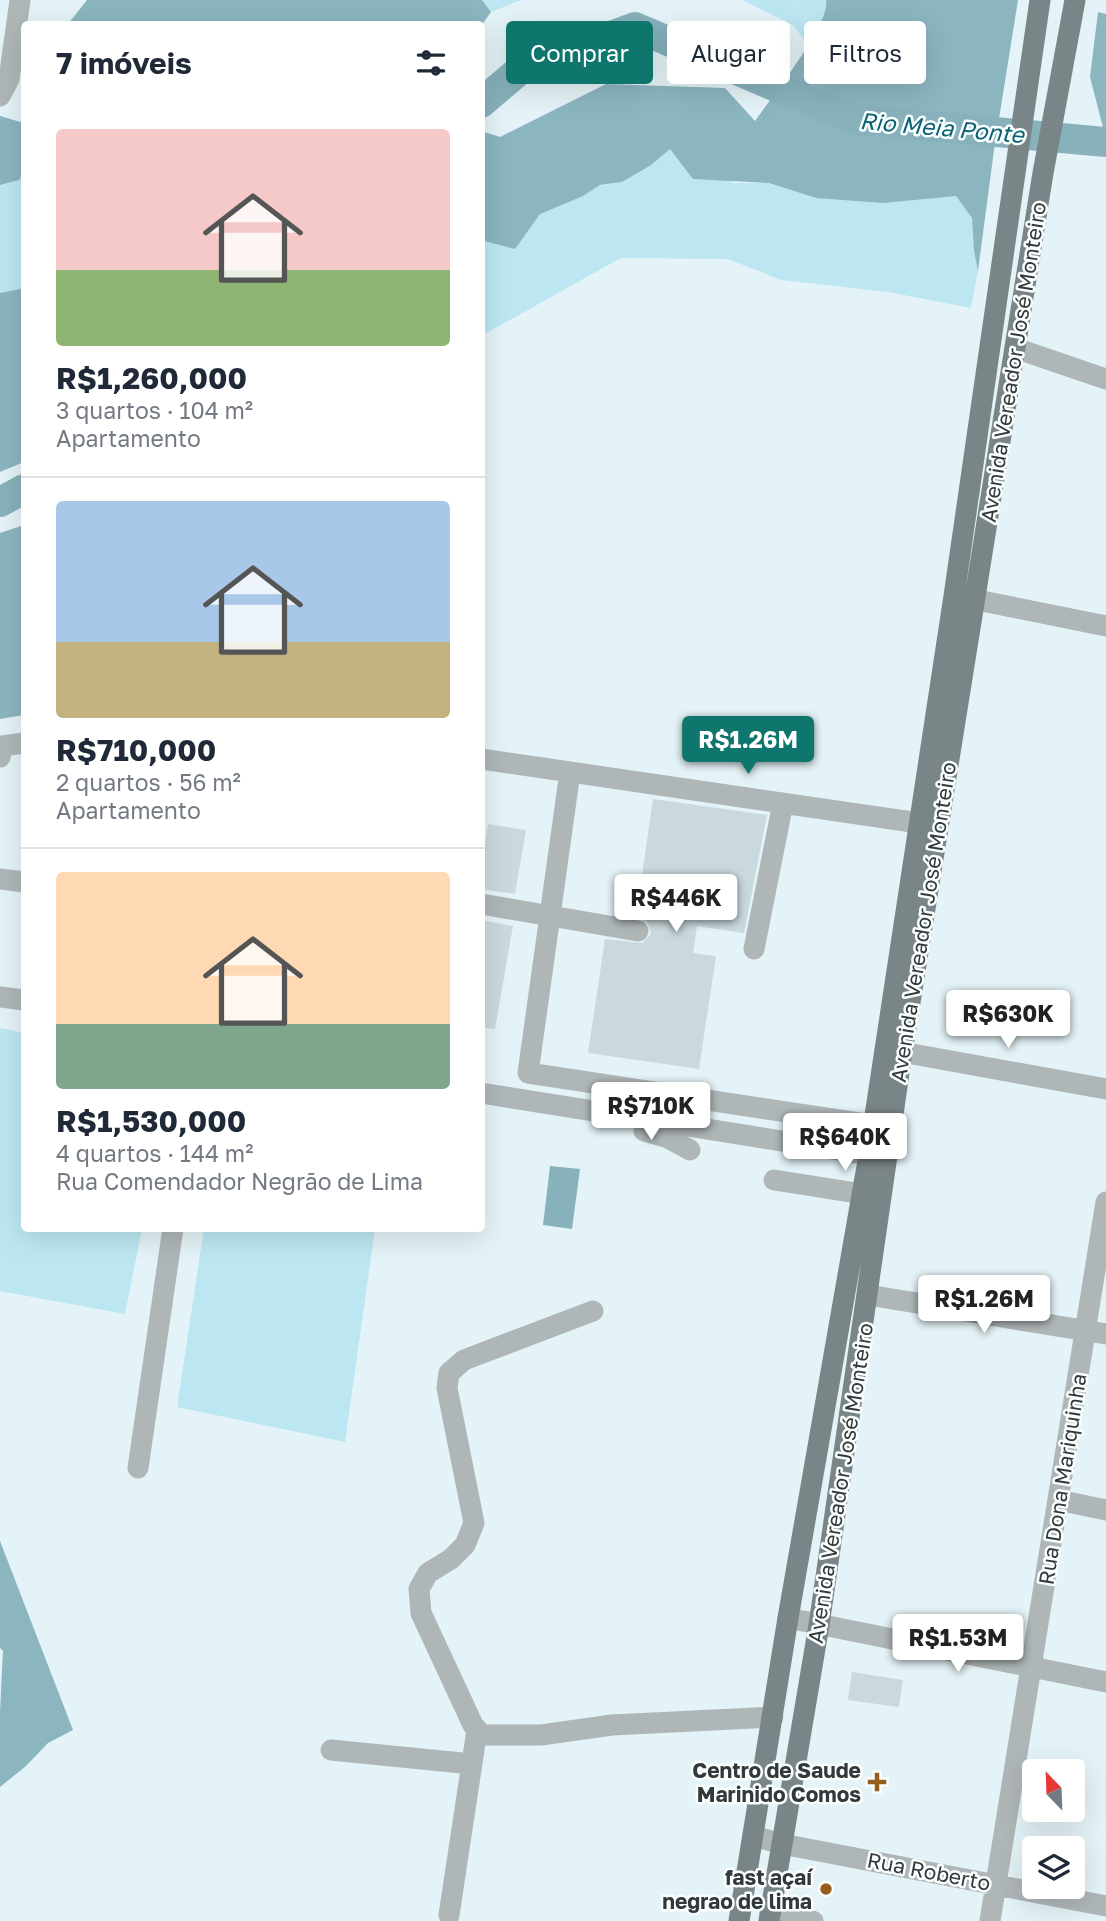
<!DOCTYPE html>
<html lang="pt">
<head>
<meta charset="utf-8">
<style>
	body { margin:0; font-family:"Golos Text",sans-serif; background:#f6f6f7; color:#1f2937; height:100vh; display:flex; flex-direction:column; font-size:26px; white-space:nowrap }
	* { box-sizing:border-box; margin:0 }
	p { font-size:23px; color:#747a83 }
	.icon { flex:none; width:38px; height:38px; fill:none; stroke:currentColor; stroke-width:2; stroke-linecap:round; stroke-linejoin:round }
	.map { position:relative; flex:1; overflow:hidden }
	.panel { position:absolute; left:21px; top:21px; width:464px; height:1211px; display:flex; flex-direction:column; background:#fff; border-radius:7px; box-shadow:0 7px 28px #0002 }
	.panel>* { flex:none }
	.guide { position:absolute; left:506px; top:21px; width:495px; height:63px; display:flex; gap:14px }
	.needle { width:46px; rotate:337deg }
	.tools { position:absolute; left:1022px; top:1759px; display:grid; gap:14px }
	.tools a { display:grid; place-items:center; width:63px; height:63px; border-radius:7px; background:#fff; box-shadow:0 7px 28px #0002; font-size:35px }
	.price { position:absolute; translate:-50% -60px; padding:0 16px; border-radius:7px; background:#fff; color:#222; font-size:23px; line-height:46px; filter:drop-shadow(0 2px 4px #0008) }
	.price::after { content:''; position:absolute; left:50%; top:42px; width:21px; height:16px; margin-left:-10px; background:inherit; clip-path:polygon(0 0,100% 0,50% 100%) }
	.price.active { background:#0f766e; color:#fff }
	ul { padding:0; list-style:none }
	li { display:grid; align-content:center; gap:14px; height:371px; padding:0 35px }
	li+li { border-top:2px solid #e0e1e3 }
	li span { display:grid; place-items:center; height:217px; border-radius:7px; color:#555 }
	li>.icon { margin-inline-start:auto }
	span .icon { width:126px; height:126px; fill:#fffc; stroke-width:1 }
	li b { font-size:30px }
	h2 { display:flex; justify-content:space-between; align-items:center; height:84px; padding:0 35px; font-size:30px }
	.pill { padding:0 24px; border-radius:7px; background:#fff; box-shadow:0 7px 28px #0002; font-size:24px; line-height:63px }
	.pill.active { background:#0f766e; color:#fff }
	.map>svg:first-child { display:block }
</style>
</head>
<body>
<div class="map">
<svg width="1106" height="1921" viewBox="0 0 1106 1921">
	<rect width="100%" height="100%" fill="#e4f3f7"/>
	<path fill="#bce7f2" d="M482 0H521L491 12Z
		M742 0H826L828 8 808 45 793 25Z
		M670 149 733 183H769L816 198 956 196 972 217 974 251 978 271 971 308 888 292 781 280 728 259 621 258 481 336V206L621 182Z
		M24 172V288L0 293V185L19 180Z
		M0 1028 24 1033V1228L142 1229 125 1314 0 1291Z
		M204 1228 375 1229 345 1442 177 1407Z"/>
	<path fill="#8bb5bf" d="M87 0H482L491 12 481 26 68 24Z
		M826 0H1018L994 150 978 271 974 251 972 218 956 196 883 203 816 198 769 183 693 179 670 149 651 165 622 182 600 185 583 196 540 214 515 249 481 240V131L500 137 606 84 725 88 755 121C770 100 832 21 826 0Z
		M1098 12 1106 14V139L1090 77Z
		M0 116 24 123V172L19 180 0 185Z
		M24 288V462L0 472V293Z
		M24 525V715L0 719V533Z
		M0 1541 73 1730 48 1743 26 1766 0 1787V1712L3 1651 0 1648Z"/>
	<path fill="#87b1bb" d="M550 1166 580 1169 572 1229 543 1225Z"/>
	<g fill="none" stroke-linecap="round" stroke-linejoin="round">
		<path stroke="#87b1bb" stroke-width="30" d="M481 103 521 69 635 27 852 119 1106 142
			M0 502 24 489"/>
	</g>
	<path fill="#cad9dd" d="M653 799 767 815 744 933 697 926 693 953 716 956 699 1069 588 1053 605 939 642 943 651 934 647 921 636 917Z
		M488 824 526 830 515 894 481 889V865Z
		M481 920 513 926 495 1029 481 1027Z
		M852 1672 903 1680 899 1707 848 1700Z"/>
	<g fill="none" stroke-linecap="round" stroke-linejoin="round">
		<path stroke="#afb6b8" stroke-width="21" d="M0 96 9 79 20 0
			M1015 348 1106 379
			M957 596 1106 626
			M0 757 2 746 24 743
			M481 759 919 823
			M570 772 528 1073 873 1125
			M0 879 24 882
			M481 904 638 931
			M754 949 783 803
			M0 997 24 1000
			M885 1049 1106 1089
			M481 1093 869 1155
			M644 1131 668 1138 690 1150
			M774 1180 863 1194
			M868 1295 1106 1334
			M593 1311 464 1360 449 1373 447 1388 474 1523 465 1545 451 1559 428 1573 419 1589 421 1613 473 1725 482 1735H541L612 1725 773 1717
			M138 1468 173 1228
			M1058 1500 1106 1510
			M788 1618 1106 1682
			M331 1750 472 1764
			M753 1836 782 1844 1106 1906
			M770 1914 813 1921
			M449 1915 477 1730
			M990 1921 1106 1202"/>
		<path stroke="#7a8588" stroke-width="21" d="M739 1921 788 1618 869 1155 954 596 1040 0
			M769 1921 819 1625 902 1052 1043 173 1075 0"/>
	</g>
	<g fill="#975d1c" stroke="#fafefe" stroke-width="2.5">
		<path d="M873.5 1771.5h7v7h7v7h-7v7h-7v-7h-7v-7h7z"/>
		<circle cx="826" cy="1889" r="7"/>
	</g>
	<g text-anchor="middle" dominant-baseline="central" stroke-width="5" stroke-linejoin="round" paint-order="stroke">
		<g font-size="21" fill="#33393a" stroke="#fafefe">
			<text transform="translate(1013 362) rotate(-81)">Avenida Vereador José Monteiro</text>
			<text transform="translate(923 922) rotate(-81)">Avenida Vereador José Monteiro</text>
			<text transform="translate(1062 1479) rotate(-81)">Rua Dona Mariquinha</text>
			<text transform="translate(840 1483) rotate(-81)">Avenida Vereador José Monteiro</text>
			<text transform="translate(929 1871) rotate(11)">Rua Roberto</text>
		</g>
		<g font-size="21" font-weight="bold" fill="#33393a" stroke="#fafefe" text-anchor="end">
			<text x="861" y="1770">Centro de Saude<tspan x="861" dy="24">Marinido Comos</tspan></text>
			<text x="812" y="1877">fast açaí<tspan x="812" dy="24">negrao de lima</tspan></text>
		</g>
		<g font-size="23" font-style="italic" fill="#0c6272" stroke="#fafefe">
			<text transform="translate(942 127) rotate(5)">Rio Meia Ponte</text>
		</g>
	</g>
</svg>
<div class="tools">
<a><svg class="needle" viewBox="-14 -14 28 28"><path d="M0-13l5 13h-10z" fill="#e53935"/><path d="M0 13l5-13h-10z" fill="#747a83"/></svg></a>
<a><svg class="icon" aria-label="layers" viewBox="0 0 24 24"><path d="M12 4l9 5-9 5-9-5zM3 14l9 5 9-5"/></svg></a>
</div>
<b class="price active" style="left:748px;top:776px">R$1.26M</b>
<b class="price" style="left:676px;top:934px">R$446K</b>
<b class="price" style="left:1008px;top:1050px">R$630K</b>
<b class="price" style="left:651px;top:1142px">R$710K</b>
<b class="price" style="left:845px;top:1173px">R$640K</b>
<b class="price" style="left:984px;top:1335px">R$1.26M</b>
<b class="price" style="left:958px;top:1674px">R$1.53M</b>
<div class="guide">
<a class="pill active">Comprar</a>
<a class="pill">Alugar</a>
<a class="pill">Filtros</a>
</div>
<section class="panel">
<h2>7 imóveis<svg class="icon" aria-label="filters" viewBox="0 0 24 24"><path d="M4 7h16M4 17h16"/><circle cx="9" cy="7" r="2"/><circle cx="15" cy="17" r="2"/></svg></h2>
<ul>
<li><span style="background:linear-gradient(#f6c9c9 65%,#8fb573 0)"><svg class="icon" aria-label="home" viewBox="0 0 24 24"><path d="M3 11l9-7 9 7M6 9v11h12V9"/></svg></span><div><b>R$1,260,000</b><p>3 quartos · 104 m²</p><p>Apartamento</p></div></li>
<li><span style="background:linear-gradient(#a9c7e8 65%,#c2b280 0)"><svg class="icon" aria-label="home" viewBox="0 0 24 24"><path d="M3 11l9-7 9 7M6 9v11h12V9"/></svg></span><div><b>R$710,000</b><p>2 quartos · 56 m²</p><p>Apartamento</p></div></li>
<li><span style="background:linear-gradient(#ffd9b3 70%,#7fa58c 0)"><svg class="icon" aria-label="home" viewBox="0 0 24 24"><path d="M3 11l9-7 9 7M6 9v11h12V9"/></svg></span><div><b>R$1,530,000</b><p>4 quartos · 144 m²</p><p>Rua Comendador Negrão de Lima</p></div></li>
</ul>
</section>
</div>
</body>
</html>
